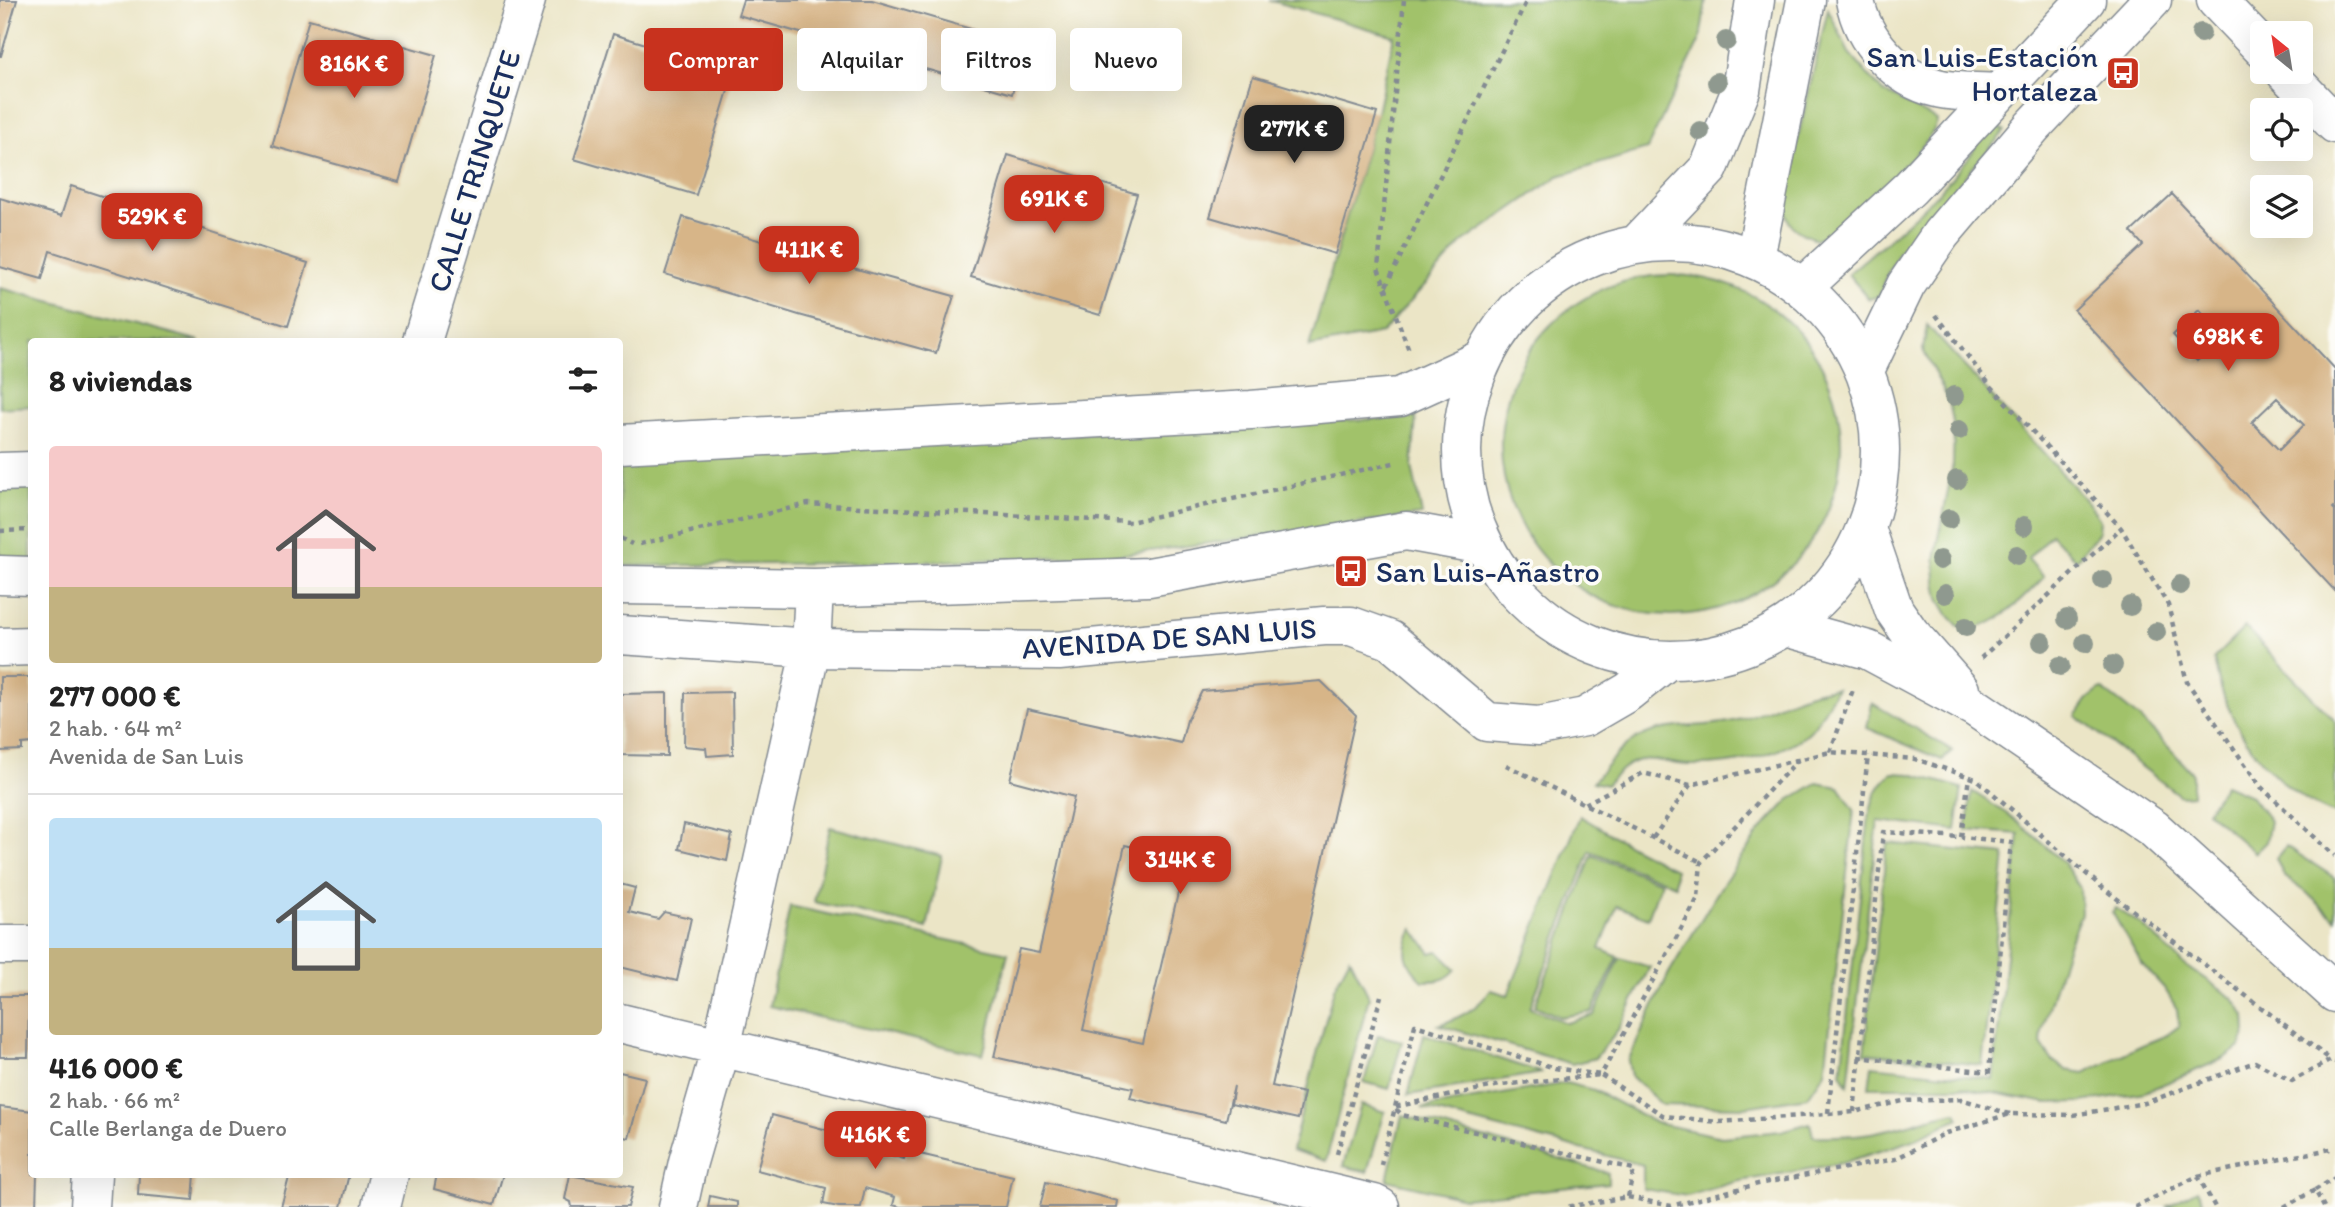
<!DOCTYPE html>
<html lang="es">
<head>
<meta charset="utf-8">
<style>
	body { margin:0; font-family:Itim,sans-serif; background:#f6f6f6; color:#222; height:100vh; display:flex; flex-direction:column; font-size:26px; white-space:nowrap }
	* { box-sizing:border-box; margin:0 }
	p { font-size:23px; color:#767676 }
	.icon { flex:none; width:38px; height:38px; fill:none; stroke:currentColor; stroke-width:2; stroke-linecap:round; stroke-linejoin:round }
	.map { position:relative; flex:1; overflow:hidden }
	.side { position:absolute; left:28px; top:338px; width:595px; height:840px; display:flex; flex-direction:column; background:#fff; border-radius:7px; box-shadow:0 7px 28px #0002 }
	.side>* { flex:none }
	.top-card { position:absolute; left:644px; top:28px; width:665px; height:63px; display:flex; gap:14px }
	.needle { width:46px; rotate:330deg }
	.controls { position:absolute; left:2250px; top:21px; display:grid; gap:14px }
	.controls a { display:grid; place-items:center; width:63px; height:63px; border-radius:7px; background:#fff; box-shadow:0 7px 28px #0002; font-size:35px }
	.price { position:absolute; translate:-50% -60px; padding:0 16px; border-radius:14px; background:#c8321e; color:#fff; font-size:23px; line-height:46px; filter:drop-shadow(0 2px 4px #0008) }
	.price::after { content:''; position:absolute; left:50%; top:42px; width:21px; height:16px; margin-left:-10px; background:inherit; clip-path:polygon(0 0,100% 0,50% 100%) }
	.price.current { background:#222; color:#fff }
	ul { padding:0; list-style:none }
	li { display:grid; align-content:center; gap:14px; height:371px; padding:0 21px }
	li+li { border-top:2px solid #e0e0e0 }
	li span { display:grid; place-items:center; height:217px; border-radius:7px; color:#555 }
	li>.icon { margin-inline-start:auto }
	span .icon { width:126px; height:126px; fill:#fffc; stroke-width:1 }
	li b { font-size:30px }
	h2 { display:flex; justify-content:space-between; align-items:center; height:84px; padding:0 21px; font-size:30px }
	.chip { padding:0 24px; border-radius:7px; background:#fff; box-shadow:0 7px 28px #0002; font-size:24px; line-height:63px }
	.chip.current { background:#c8321e; color:#fff }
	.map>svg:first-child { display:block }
</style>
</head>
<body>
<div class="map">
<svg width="2335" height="1207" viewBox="0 0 2335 1207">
	<rect width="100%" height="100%" fill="#fdfcf7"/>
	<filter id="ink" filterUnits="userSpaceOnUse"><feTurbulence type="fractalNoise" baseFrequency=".0143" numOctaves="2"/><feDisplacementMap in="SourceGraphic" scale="14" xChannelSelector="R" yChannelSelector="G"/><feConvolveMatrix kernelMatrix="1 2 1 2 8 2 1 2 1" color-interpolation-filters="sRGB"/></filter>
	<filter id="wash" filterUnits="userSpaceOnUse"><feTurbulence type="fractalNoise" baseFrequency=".00686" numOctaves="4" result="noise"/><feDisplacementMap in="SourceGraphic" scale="28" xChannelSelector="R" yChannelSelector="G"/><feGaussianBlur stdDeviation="1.57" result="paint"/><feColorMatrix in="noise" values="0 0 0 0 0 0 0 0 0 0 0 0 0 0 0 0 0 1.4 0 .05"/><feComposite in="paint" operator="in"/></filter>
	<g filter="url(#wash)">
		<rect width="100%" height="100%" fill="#ebe5c6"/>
		<path fill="#a1c26a" stroke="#5e7864" stroke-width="2" d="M1269 0H1706L1700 40 1647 149 1559 176 1462 243 1382 333 1309 347 1377 113 1394 36Z
			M1828 9 1849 53 1882 91 1937 120C1935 147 1849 214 1827 235L1815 239C1785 228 1785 219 1786 189Z
			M1991 120 2005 131 1899 252 1884 281 1880 296 1869 299 1848 274C1890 238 1935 202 1969 157 1978 146 1982 131 1991 120Z
			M1501 445a170 170 0 1 1 340 0a170 170 0 1 1-340 0Z
			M0 288 200 341H32L31 406 0 408Z
			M1927 325 2090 505 2100 520 2099 532 2076 560 2051 534 2028 559 2044 577C2022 600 1996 629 1962 630L1949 616 1939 599 1936 582 1935 559 1953 464 1954 428 1949 401 1923 350Z
			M1416 417 1412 467 1422 515 1119 555 917 562 620 566V457Z
			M31 487V563H0V488Z
			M2245 627 2335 721V814C2272 790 2224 724 2214 658Z
			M1837 688C1830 700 1818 725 1808 733 1777 758 1727 766 1689 765 1672 765 1652 756 1636 761 1624 765 1615 776 1606 785L1593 782C1608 764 1621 745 1644 735 1671 723 1701 728 1729 722 1767 714 1799 691 1837 688Z
			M2101 689C2137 713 2164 741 2192 773V795L2180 796 2076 716 2088 699Z
			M1872 703 1953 751 1942 760 1867 728Z
			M1892 773 1911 774 1962 788 1956 830 1878 821 1848 1085 1841 1073 1868 823C1871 803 1875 787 1892 773Z
			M1817 783 1839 787 1854 810 1825 1072 1808 1097 1745 1107 1662 1105 1631 1076 1628 1061 1669 973 1722 885 1760 831 1789 800Z
			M2225 785 2251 796 2270 821 2266 842 2255 853 2207 811Z
			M1972 791 2010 816 2038 839 2064 863 2080 888 2081 913 2066 951 2042 1031 2041 1044 2052 1060 2066 1070 2084 1073 2140 1046 2167 1035 2179 1026 2177 1009 2165 989 2142 964 2112 912 2116 908 2142 925 2182 963 2234 999 2245 1016 2246 1032 2240 1047 2225 1058 2145 1092 2081 1102 2047 1103 1961 1087H1869L1872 1066 1993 1079 2019 834 1966 830Z
			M1580 816 1634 848 1675 869V885L1590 851 1530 1008 1567 1023 1594 1015 1620 958 1650 967 1618 1030 1595 1058 1572 1064 1439 1025C1461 1017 1477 1009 1491 990L1508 995Z
			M830 827 942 856 927 928 814 902Z
			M1887 843 2005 855 1982 1065 1864 1053Z
			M2286 846 2335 878V919L2306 892 2284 876 2276 858Z
			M1592 855 1661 882 1648 918 1617 906 1600 949 1618 957 1592 1012 1560 1017 1535 1006Z
			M790 906 1008 953 983 1055 769 1006Z
			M1413 929 1431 953 1438 951 1456 969C1447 981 1437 981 1423 981 1405 965 1401 950 1413 929Z
			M1350 958 1369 997 1326 1161 1292 1150 1334 988Z
			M1424 1034 1542 1073 1408 1095Z
			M1378 1035 1402 1041 1389 1089 1364 1082Z
			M1566 1083 1594 1090 1656 1123 1722 1137 1781 1131 1810 1123 1813 1136C1838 1137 1861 1136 1885 1130 1909 1125 1932 1116 1956 1112L1959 1118 1911 1141 1842 1163 1735 1182 1687 1196 1643 1189V1165L1422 1108Z
			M1361 1105 1385 1112 1367 1172 1343 1166Z
			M1402 1115 1608 1173V1183L1464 1198 1387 1180Z
			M2197 1190 2206 1207H2166Z"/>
		<g id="blocks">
			<path fill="#d7b588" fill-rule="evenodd" d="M0 0H17L1 56H0Z
				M743 0H872L1026 45 1012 94 738 15Z
				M309 19 436 55 399 182 272 146Z
				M613 34 734 71 696 195 574 159Z
				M1253 76 1377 113 1335 254 1210 217Z
				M1008 155 1137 194 1100 315 971 277Z
				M71 186 308 263 288 326 50 251 42 279 0 267V198L61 216Z
				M2172 194 2335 369V506L2333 508 2335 510V591L2074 310 2143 245 2131 232ZM2199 310 2224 337 2197 361 2173 335ZM2277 398 2304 425 2279 450 2252 422Z
				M683 217 817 258 954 296 936 353 799 315 665 274Z
				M0 677H32V743L22 744V750L0 751Z
				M1321 681 1356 715 1272 1086 1304 1093 1298 1119 1231 1104 1234 1086 1226 1120 1130 1098 1133 1088 994 1057 1019 949 1039 953 1074 797 1010 780 1027 709 1181 743 1187 720 1202 691ZM1125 845 1186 859 1143 1043 1083 1030Z
				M732 692 733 754 707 756 706 748 684 746 685 693Z
				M667 693V756L620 755V694Z
				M684 824 732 835 727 861 679 849Z
				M620 884 635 888 629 912 658 919 664 912 691 918 677 981 620 967Z
				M0 996H29L28 1057H0Z
				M620 1072 645 1078 629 1138 620 1136Z
				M0 1107 32 1111V1174H37L36 1207H0Z
				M772 1115 875 1143 874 1150 904 1159 907 1151 1013 1176 1006 1207H900L893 1205 895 1197 865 1188 861 1207H839L823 1204 826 1188 757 1170Z
				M139 1174H195L193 1200 138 1195Z
				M290 1174H349L341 1207H281Z
				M437 1174H503L494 1205 434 1189Z
				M570 1175 633 1187 628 1207H572L571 1202 565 1199Z
				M1046 1182 1118 1201 1117 1207H1040Z
				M710 1196 737 1202V1207H708Z"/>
		</g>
	</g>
	<g filter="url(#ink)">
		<use href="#blocks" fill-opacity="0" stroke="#838a92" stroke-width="2"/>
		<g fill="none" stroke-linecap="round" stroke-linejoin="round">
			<g stroke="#838a92" stroke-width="41">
				<path id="minor" d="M1855 0C1862 40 1897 79 1937 88 1956 93 1978 91 1998 93
					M2216 0 2263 49
					M2285 72 2335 124
					M1462 451a209 209 0 1 1 418 0a209 209 0 1 1-418 0Z
					M1637 244 1709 168 1741 90 1755 0
					M1755 258 1806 0
					M1803 287 1910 188 2086 0
					M422 341 526 0
					M1865 370 1906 285 1941 234 2032 127 2152 0
					M620 444 1251 410 1400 397 1483 359
					M0 472 32 471
					M1866 528 1894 610 1910 633 1960 690
					M0 575 32 576
					M620 585 814 588 1149 577 1406 531 1483 545
					M1785 627 1868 650 1976 708 2154 829 2335 993
					M620 635 811 648 1059 651 1324 626H1351L1390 640 1487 722 1539 726 1585 717 1628 692 1668 660
					M0 647 32 646
					M0 945H32
					M620 1023 1374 1204 1380 1207
					M90 1207 92 1174
					M381 1207 389 1174
					M678 1207 688 1162 721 1048 811 648 814 588"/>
			</g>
			<path stroke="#838a92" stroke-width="4.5" stroke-dasharray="5 5" stroke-linecap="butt" d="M1404 0 1378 268 1409 350
				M1386 286 1527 0
				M1936 315 1990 385 2121 528 2168 605 2187 682 2261 787 2335 856
				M0 531 32 530
				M620 538 632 544
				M640 544 808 504 1130 522 1398 462
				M1981 658 2121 528
				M1830 752 1854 687
				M1506 765 1701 862
				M1585 804 1643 773 1690 785 1797 760
				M1653 838 1690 785
				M1858 1057 1989 1072 2011 842 1961 837
				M1854 1112 1883 832 1961 837 1969 777
				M1828 1113 1868 755
				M2010 1114 1961 1099 1903 1101 1854 1112 1719 1122 1664 1116 1601 1075 1698 898 1701 862 1798 760 1830 752 1915 759 1976 779 2103 888 2331 1060
				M1337 1154 1381 996
				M1381 1165 1415 1025 1555 1068 1601 1075 1500 1085 1394 1107 1402 1115 1634 1169 1628 1197 1566 1207
				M2198 1176 2335 1148
				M2315 1190 2335 1178
				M1628 1197 1671 1206 1758 1184 1895 1159 1946 1133 2010 1114 2073 1115 2145 1103 2255 1062 2292 1081 2331 1060 2335 1062
				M2135 1207 2198 1176 2215 1207
				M2284 1207 2315 1190 2324 1207"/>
			<use href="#minor" stroke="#fff" stroke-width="38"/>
		</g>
		<g fill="#8f998f">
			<circle cx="2201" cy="33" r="10"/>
			<circle cx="1726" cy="41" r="10"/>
			<circle cx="1717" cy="82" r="10"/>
			<circle cx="1700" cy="131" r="10"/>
			<circle cx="1954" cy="396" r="10"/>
			<circle cx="1959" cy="430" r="10"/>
			<circle cx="1957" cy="480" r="10"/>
			<circle cx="1949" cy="519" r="10"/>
			<circle cx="2024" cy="526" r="10"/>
			<circle cx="2017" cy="555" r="10"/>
			<circle cx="1940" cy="560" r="10"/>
			<circle cx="2103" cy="580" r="10"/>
			<circle cx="2180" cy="585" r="10"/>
			<circle cx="1945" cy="594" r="10"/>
			<circle cx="2130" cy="606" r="10"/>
			<circle cx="2067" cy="619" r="10"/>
			<circle cx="1966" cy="627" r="10"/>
			<circle cx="2156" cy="632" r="10"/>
			<circle cx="2042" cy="642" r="10"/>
			<circle cx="2085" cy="643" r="10"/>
			<circle cx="2113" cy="665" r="10"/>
			<circle cx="2060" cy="666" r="10"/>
		</g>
	</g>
	<defs>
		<g id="bus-square" transform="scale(1.75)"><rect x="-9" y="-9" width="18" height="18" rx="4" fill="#c8321e" stroke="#fdfcf7"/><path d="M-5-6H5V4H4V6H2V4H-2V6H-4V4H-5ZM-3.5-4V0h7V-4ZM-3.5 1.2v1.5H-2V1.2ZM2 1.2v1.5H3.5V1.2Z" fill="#fff"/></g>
	</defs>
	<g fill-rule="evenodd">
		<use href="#bus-square" x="2123" y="73"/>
		<use href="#bus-square" x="1351" y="571"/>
	</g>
	<g text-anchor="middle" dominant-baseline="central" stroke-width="7" stroke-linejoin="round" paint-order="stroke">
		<g font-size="30" fill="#1b2f5e" stroke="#fdfcf7" text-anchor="end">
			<text x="2098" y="56">San Luis-Estación<tspan x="2098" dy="34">Hortaleza</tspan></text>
			<text x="1376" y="571" text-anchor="start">San Luis-Añastro</text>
		</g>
		<g font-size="30" fill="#1b2f5e" stroke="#fdfcf7">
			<text transform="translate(474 171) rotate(-73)">CALLE TRINQUETE</text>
			<text transform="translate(1169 638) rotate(-4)">AVENIDA DE SAN LUIS</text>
		</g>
	</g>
</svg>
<div class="controls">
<a><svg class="needle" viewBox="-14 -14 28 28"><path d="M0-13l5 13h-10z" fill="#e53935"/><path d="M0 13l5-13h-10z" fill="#767676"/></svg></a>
<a><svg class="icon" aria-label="locate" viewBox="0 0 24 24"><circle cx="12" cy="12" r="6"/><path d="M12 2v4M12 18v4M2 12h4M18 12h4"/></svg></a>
<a><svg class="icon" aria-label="layers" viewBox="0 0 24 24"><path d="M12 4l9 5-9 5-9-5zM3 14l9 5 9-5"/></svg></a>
</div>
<b class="price" style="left:354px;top:100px">816K €</b>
<b class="price current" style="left:1294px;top:165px">277K €</b>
<b class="price" style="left:1054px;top:235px">691K €</b>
<b class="price" style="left:152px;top:253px">529K €</b>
<b class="price" style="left:809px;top:286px">411K €</b>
<b class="price" style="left:2228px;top:373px">698K €</b>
<b class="price" style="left:1180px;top:896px">314K €</b>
<b class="price" style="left:875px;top:1171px">416K €</b>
<div class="top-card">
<a class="chip current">Comprar</a>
<a class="chip">Alquilar</a>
<a class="chip">Filtros</a>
<a class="chip">Nuevo</a>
</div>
<section class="side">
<h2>8 viviendas<svg class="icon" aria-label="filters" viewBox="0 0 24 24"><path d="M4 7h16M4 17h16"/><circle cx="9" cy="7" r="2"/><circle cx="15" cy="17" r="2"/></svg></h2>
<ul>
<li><span style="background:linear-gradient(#f6c9c9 65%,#c2b280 0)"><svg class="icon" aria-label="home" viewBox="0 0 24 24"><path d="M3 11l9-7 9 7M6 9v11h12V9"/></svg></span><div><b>277 000 €</b><p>2 hab. · 64 m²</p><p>Avenida de San Luis</p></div></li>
<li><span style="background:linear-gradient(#bfe0f5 60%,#c2b280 0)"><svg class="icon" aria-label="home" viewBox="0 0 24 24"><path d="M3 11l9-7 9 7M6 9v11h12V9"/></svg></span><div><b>416 000 €</b><p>2 hab. · 66 m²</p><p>Calle Berlanga de Duero</p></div></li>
</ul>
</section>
</div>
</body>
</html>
